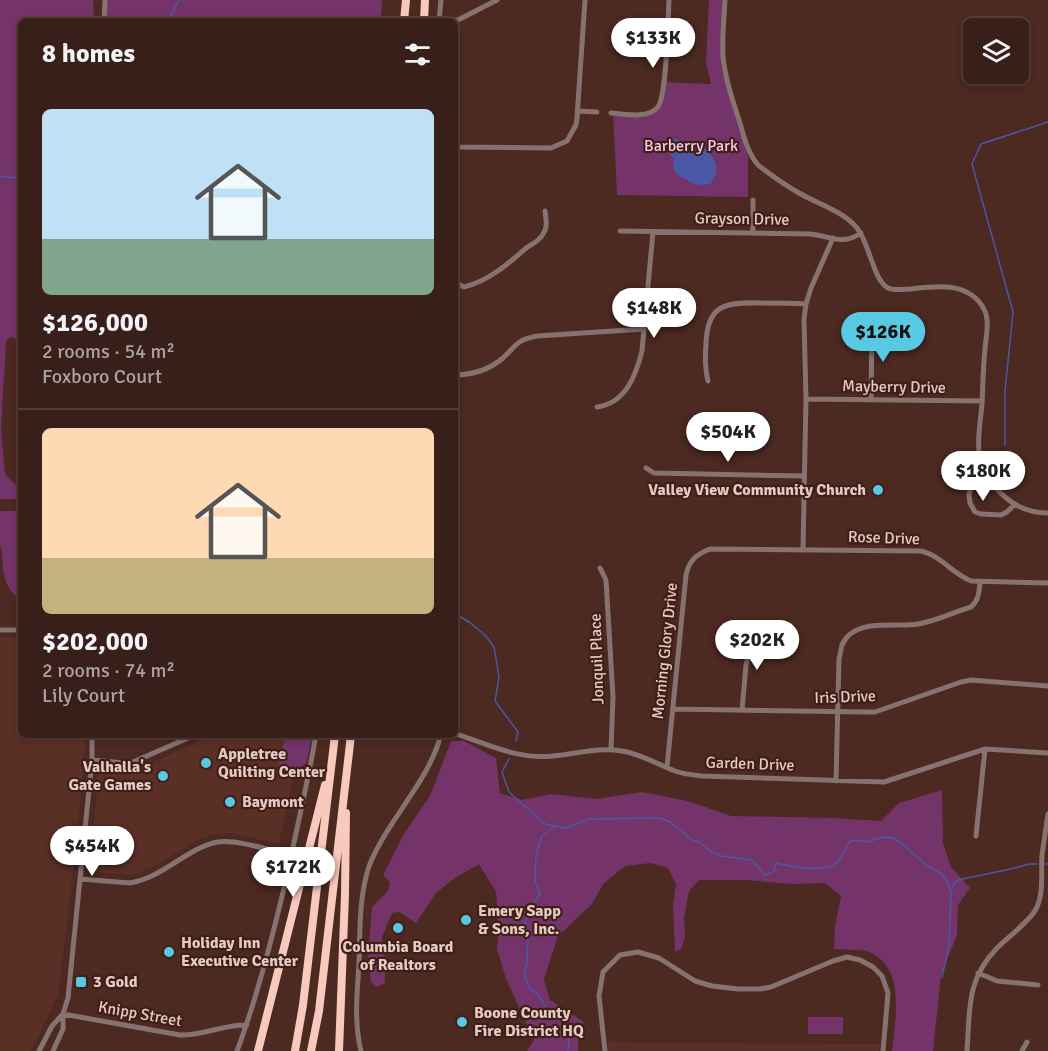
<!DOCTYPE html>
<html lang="en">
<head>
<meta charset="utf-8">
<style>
	body { margin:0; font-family:Signika,sans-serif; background:#402722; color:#f1f3f6; height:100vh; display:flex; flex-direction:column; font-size:22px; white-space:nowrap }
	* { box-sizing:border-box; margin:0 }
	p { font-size:20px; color:#aba2a2 }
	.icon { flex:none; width:33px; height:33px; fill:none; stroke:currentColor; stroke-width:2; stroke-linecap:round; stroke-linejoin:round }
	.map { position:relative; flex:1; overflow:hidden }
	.panel { position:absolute; left:18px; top:18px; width:440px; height:720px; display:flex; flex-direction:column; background:#391f19; border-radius:9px; box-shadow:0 3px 9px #0003,0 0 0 2px #533d38 }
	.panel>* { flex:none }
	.fabs { position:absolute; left:963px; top:18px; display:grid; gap:12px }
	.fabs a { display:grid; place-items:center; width:66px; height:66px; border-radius:9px; background:#391f19; box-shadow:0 3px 9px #0003,0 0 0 2px #533d38; font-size:30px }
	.price { position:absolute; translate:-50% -51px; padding:0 14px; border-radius:21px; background:#fff; color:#222; font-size:20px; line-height:39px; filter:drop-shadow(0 2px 3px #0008) }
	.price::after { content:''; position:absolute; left:50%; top:36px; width:18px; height:14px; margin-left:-9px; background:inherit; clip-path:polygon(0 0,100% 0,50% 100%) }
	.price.current { background:#57c9e2; color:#111 }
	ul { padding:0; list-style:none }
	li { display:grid; align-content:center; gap:12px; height:318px; padding:0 24px }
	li+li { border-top:2px solid #533d38 }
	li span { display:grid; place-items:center; height:186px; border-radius:9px; color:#555 }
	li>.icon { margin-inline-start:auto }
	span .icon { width:108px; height:108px; fill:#fffc; stroke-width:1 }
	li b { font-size:26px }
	h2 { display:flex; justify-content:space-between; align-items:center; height:72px; padding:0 24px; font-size:26px }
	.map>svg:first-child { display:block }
</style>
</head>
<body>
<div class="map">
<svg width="1048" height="1051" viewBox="0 0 1048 1051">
	<rect width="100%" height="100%" fill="#4c2921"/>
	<path fill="#5a2f26" d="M0 637H21V735H86L77 838 58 995 31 1051H0Z
		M210 735H303L279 844 232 833 215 834 198 840 151 868 132 875 89 872 99 769 118 771 137 770 206 738Z
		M608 1042 880 1044 879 1051H608Z"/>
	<path fill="#743369" d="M0 0H93L94 21H21V351L19 340 10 337 6 342 1 428 5 474 16 485 21 486V499H0Z
		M107 0H382L381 21H107L106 10Z
		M709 0H723L721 56 722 69 748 156V197L617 195 613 113 644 114 658 107 664 82 711 84 706 63Z
		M0 511H21V597L17 598C8 588 3 579 3 566 2 559 3 552 0 545Z
		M285 735H313L306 763C296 771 291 776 279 773 277 766 280 764 281 758 283 748 281 749 286 738Z
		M451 741H464L496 758 500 793 522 800 552 794 596 799 642 792 688 801 731 816 833 818 881 821 899 803 942 790 943 843 951 867 970 888 958 905 957 935 941 975 933 1051H892C895 1020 906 970 871 953 863 949 844 950 834 949L835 926 841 896 825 883 792 884 746 880H699L689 891 684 918 685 937 681 949 675 952 673 906 676 884 668 868 651 863 625 866 603 884 592 904 558 936 544 979 550 1000 584 1022 578 1031V1051H527L534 1040 506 979 497 949 499 925 496 892 479 864 455 878 436 893 416 923 399 912 392 913 382 937 385 959V983L377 987 371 982 368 956 372 907 388 891 390 882 383 875 404 834 431 794Z
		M808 1017H843V1034H808Z"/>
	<path fill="#4b58a6" d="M676 139C684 143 687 140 695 142 699 143 704 148 707 151 718 161 720 172 710 184L696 185 676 174 673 168 674 159 669 153 667 147 670 140Z"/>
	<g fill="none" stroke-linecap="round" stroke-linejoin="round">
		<path stroke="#4b58a6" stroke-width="1.5" d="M168 21 179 0
			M0 176 16 178 21 177
			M1005 445V391L1013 312 972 164 981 144 1048 122
			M454 613 469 622 485 635 494 647 499 677 495 701 518 732 516 741
			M509 759 502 772 509 792 545 824 566 828 589 819 660 818 670 822 692 840 699 842 710 851 721 856 752 860 765 875 774 872 776 863C799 868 810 871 834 866L842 856 850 841 858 840 867 842 883 837 893 838 904 845 926 865 940 873 947 881 951 893 949 946 942 977
			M555 826 542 836 536 854 535 881 540 894 530 908 525 923 528 939 527 963 524 975 530 989 538 994 546 1008 563 1023 569 1038 568 1051
			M1046 864H1048
			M951 888 958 880 1011 869 1029 864H1037"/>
		<path stroke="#86736f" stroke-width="5" d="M725 0C724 18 722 37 723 56 725 79 733 101 740 123 744 138 748 153 758 165 771 175 785 185 799 193 818 204 843 211 857 228 870 244 873 280 888 288 894 291 903 289 910 289 936 286 969 281 984 309 990 321 986 336 985 349 983 367 983 385 982 404 979 438 971 460 997 489 1011 505 1027 513 1048 513
			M439 20H458L497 0
			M104 21 105 0
			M439 21 441 0
			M578 111 597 112
			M611 113C625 114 646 119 657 108 667 99 668 18 669 0
			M454 146 459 147 551 148 567 141 576 125 577 118 585 0
			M620 231 810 234C831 236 842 246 861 233
			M753 233V200
			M454 282 464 287C488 281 507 265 525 249 531 244 539 242 543 234 548 227 546 219 545 211
			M454 375C472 375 489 370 503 358 517 345 516 340 537 336L644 329
			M708 381C705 369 705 357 706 344 707 305 725 302 759 303 774 303 790 303 806 304
			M806 399 982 401
			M871 400 872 325
			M597 407C626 403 636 375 642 351L653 232
			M646 468 654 473 804 476
			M984 473 977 478 971 484 969 495 970 503 975 512 981 514 1001 515 1007 512 1014 505
			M803 549 806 399 804 319 806 304 811 288 833 238
			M600 568 606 580 613 697 611 749
			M0 630H21
			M673 709 866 712H875L961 682 971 680 1048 686
			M742 710 746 665 749 653 759 630
			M454 733C486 744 519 760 553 756 577 754 598 747 622 751 641 754 657 764 675 771 683 774 692 775 702 776L884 782 985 749 1048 753
			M92 760 124 763 133 762 195 735
			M667 767 686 575C689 560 697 554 710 549L920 551C939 554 953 574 971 581L1048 583
			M836 781 839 659C840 655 841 649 842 645 854 617 895 628 918 624 936 621 954 612 971 607 979 600 979 592 980 582
			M976 836 985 749
			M80 879 130 883C163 878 188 847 218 842 235 839 273 851 291 855
			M978 973 997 981 1038 985
			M63 1014 180 1035C203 1036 224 1024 247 1025
			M39 1051 52 1026 63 1014
			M53 1051 63 1029V1014L68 998 92 760V735
			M237 1051C257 998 271 943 284 888 295 837 307 786 316 735
			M361 1051C354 1023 357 993 359 964 360 935 359 905 366 877 368 867 373 856 378 847 398 809 429 778 441 735
			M605 1051 599 996 603 972 620 955 638 952 659 958 695 981 712 986 738 989H760L771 987 833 961 847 957 860 960 873 967 882 976 888 993 883 1051
			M967 1051C970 1010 966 980 997 948 1008 937 1029 922 1036 909 1044 894 1041 872 1042 855 1044 841 1046 827 1048 814
			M1022 1051 1027 1042"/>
		<path stroke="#f8cabe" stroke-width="8" d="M404 21 406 0
			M424 21 425 0
			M258 1051 325 785
			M295 1051 303 1005 335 735
			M311 1051 319 1011 351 735
			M339 1051 345 894 346 813"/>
	</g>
	<g fill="#57c9e2" stroke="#411f17" stroke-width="2">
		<circle cx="878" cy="490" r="6"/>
		<circle cx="206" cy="763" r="6"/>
		<circle cx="163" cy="776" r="6"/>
		<circle cx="230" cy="802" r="6"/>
		<circle cx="466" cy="920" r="6"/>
		<circle cx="398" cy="928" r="6"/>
		<circle cx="169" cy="952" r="6"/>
		<rect x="75" y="976" width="12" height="12" rx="3"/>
		<circle cx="462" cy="1022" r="6"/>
	</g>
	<g text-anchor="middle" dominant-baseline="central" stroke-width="4.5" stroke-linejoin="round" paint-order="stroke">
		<g font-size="16" fill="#f6ccec" stroke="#411f17">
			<text x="691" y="146">Barberry Park</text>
		</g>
		<g font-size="16" fill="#e3cbc5" stroke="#411f17">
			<text transform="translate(742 219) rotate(1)">Grayson Drive</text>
			<text transform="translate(894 387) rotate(1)">Mayberry Drive</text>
			<text transform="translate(884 538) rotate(2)">Rose Drive</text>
			<text transform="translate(665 651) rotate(-84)">Morning Glory Drive</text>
			<text transform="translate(597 659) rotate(-92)">Jonquil Place</text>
			<text transform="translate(845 697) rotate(-2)">Iris Drive</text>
			<text transform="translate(750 764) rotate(2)">Garden Drive</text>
			<text transform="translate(140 1014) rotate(10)">Knipp Street</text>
		</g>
		<g font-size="16" font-weight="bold" fill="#e3cbc5" stroke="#411f17" text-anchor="start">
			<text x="866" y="490" text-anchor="end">Valley View Community Church</text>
			<text x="218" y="754">Appletree<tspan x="218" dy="18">Quilting Center</tspan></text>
			<text x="151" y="767" text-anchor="end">Valhalla's<tspan x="151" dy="18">Gate Games</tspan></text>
			<text x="242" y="802">Baymont</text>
			<text x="478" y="911">Emery Sapp<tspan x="478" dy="18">&amp; Sons, Inc.</tspan></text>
			<text x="181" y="943">Holiday Inn<tspan x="181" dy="18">Executive Center</tspan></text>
			<text x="398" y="947" text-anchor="middle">Columbia Board<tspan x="398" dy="18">of Realtors</tspan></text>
			<text x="93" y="982">3 Gold</text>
			<text x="474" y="1013">Boone County<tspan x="474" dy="18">Fire District HQ</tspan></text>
		</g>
	</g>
</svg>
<div class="fabs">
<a><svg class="icon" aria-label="layers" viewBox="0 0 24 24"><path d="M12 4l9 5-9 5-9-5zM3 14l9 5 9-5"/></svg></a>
</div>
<b class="price" style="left:653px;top:69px">$133K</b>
<b class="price" style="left:654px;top:339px">$148K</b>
<b class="price current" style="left:883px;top:363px">$126K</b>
<b class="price" style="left:728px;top:463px">$504K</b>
<b class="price" style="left:983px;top:502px">$180K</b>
<b class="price" style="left:757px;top:671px">$202K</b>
<b class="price" style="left:92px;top:877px">$454K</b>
<b class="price" style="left:293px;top:898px">$172K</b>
<section class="panel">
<h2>8 homes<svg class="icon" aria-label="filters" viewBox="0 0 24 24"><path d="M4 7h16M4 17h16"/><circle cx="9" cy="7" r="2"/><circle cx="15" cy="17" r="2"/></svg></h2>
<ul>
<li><span style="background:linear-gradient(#bfe0f5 70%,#7fa58c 0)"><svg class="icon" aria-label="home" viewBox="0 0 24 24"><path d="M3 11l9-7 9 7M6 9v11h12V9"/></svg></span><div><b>$126,000</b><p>2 rooms · 54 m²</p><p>Foxboro Court</p></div></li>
<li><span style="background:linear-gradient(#ffd9b3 70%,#c2b280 0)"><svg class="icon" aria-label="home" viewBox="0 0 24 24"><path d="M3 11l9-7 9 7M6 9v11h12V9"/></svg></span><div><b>$202,000</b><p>2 rooms · 74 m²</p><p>Lily Court</p></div></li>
</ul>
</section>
</div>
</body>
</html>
